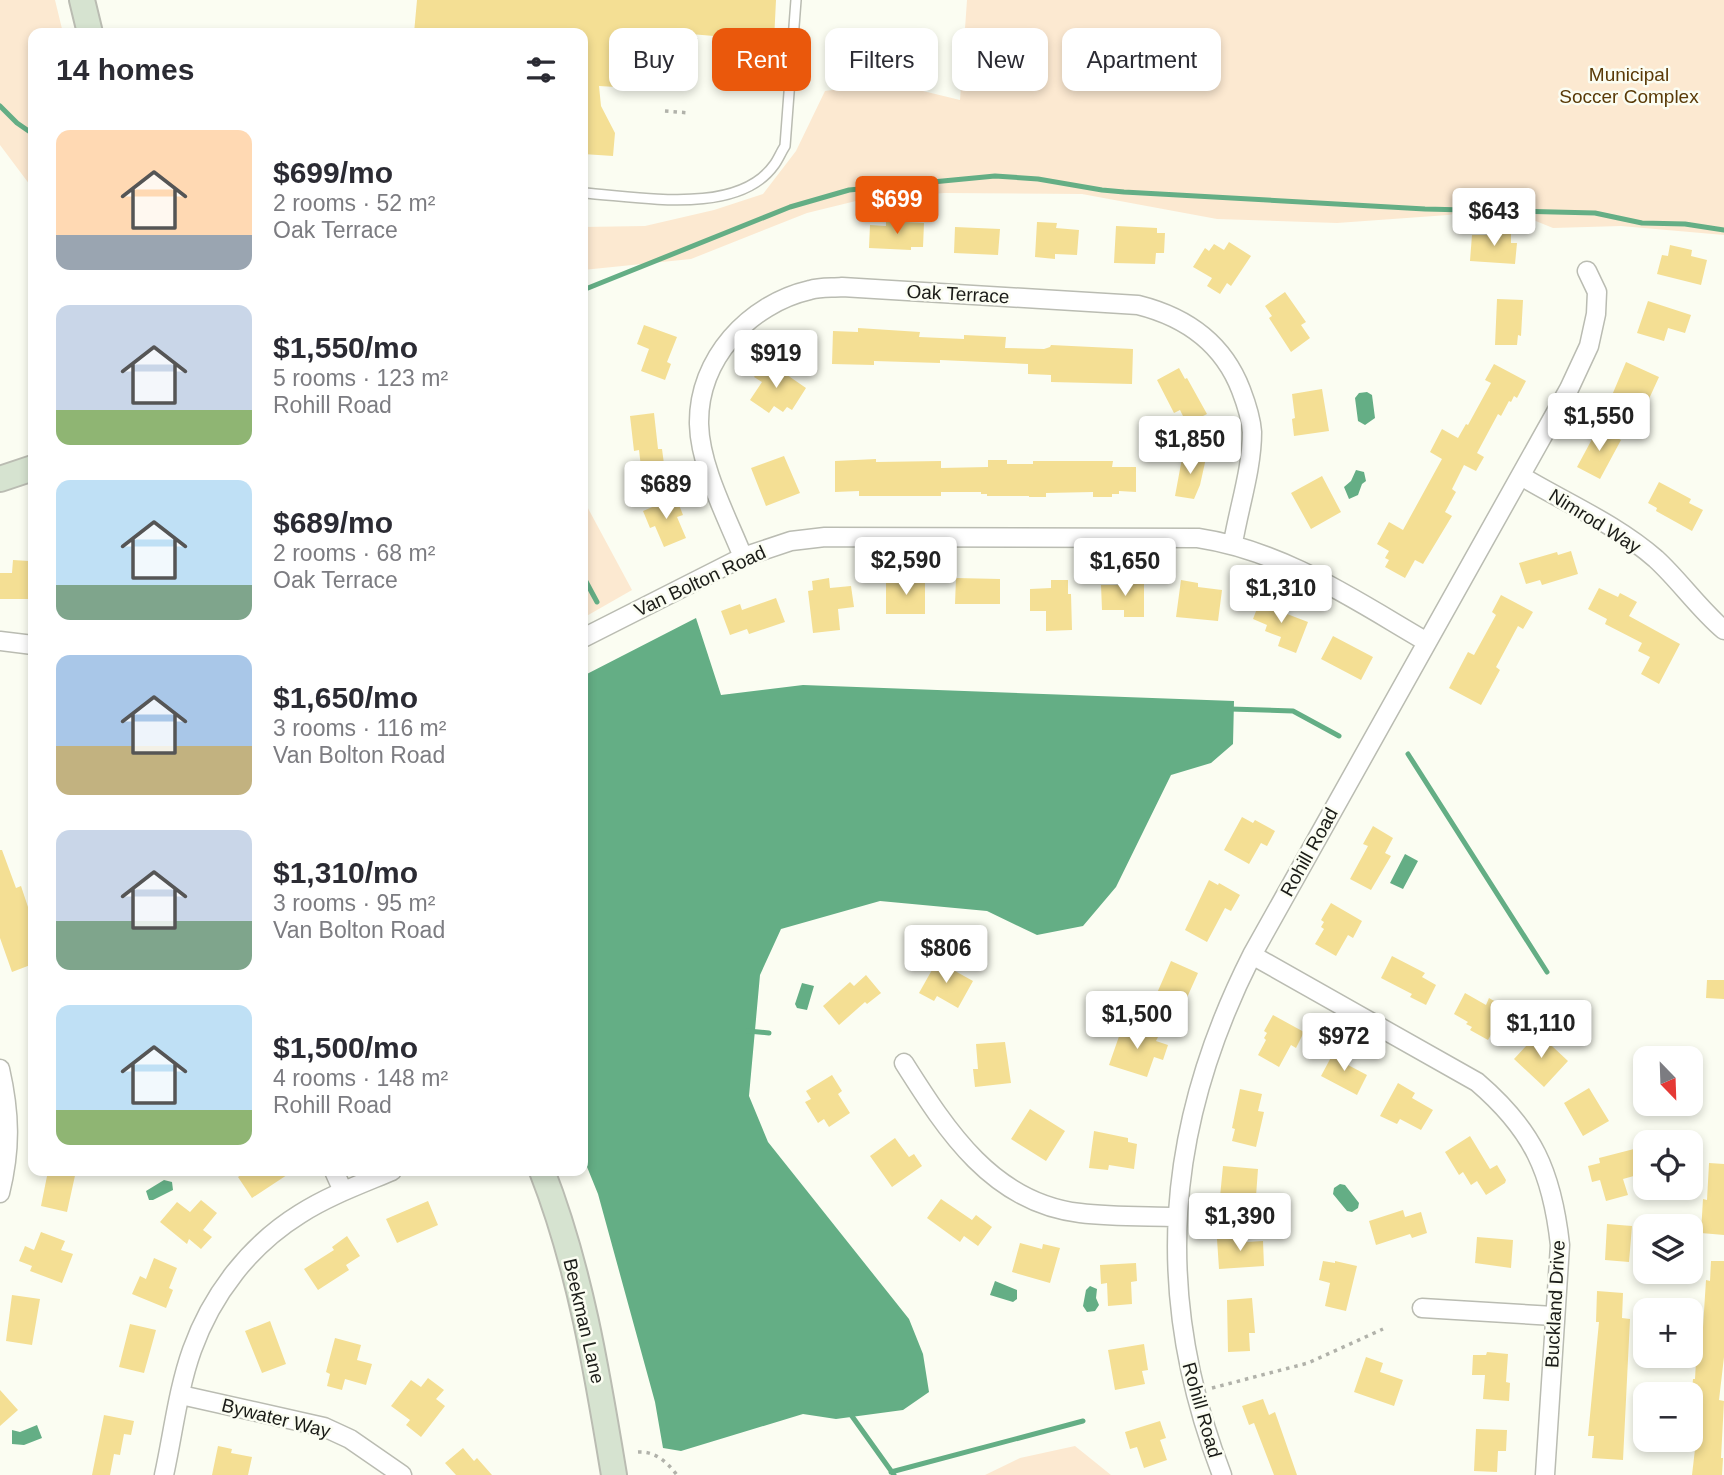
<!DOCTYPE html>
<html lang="en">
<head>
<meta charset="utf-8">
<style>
	body { margin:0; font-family:Arial,sans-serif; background:#f2f2f3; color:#2b2b33; height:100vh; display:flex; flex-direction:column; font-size:26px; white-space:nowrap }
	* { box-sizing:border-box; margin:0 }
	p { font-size:23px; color:#7c7c81 }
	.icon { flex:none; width:38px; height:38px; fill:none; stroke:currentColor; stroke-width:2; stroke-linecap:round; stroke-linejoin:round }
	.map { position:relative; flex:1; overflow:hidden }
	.details { position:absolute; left:28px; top:28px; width:560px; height:1148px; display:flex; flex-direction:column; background:#fff; border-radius:14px; box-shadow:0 4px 10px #0003 }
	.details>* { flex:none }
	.guide { position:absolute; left:609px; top:28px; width:665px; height:63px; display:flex; gap:14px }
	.needle { width:46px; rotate:157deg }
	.fabs { position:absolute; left:1633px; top:1046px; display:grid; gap:14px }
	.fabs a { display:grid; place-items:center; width:70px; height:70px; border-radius:14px; background:#fff; box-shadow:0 4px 10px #0003; font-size:35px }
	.price { position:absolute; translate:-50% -60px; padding:0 16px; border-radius:7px; background:#fff; color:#222; font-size:23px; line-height:46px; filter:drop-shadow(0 2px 4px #0008) }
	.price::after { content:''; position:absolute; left:50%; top:42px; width:21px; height:16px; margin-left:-10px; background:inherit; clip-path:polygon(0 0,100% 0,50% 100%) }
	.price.active { background:#ea580c; color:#fff }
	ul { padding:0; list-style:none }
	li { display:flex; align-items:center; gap:21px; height:175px; padding:0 28px }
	li span { display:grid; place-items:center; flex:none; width:196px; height:140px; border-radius:14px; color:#555 }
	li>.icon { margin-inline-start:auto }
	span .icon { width:84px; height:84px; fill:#fffc; stroke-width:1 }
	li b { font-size:30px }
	h2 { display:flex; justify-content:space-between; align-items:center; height:84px; padding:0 28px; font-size:30px }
	.pill { padding:0 24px; border-radius:14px; background:#fff; box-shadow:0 4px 10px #0003; font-size:24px; line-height:63px }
	.pill.active { background:#ea580c; color:#fff }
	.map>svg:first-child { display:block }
</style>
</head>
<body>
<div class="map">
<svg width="1724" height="1475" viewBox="0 0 1724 1475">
	<rect width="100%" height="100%" fill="#fbfdf2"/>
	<path fill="#fce9d1" d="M0 0H55L63 33H33V189L0 145Z
		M967 0H1724V235L1621 226 1553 228 1501 207 1448 215 1337 223 1217 219 1082 194 944 193 860 200 807 213 691 259 583 270V227L645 226 714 210 763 194 796 151 825 91 890 83 960 100Z
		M583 499 632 590 583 618Z
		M1075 1446 1111 1475H985L1020 1458Z"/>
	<path fill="#64ae85" d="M1367 392 1372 395 1375 418 1365 425 1358 421 1355 398 1359 393Z
		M1356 470 1364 472 1366 481 1362 484 1358 495 1349 499 1344 487 1351 481Z
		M696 618 721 695 803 685 1234 701 1233 744 1211 763 1171 775 1116 887 1083 926 1037 935 987 911 880 901 781 929 760 975 749 1096 768 1142 909 1319 923 1354 929 1392 903 1410 836 1419 803 1414 681 1451 663 1448 655 1402 598 1194 583 1157V676Z
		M1405 854 1418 861 1403 889 1390 883Z
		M802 983 814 986 807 1010 797 1008 795 1004Z
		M164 1180 172 1182 173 1190 153 1200H149L146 1191Z
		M1340 1184 1345 1185 1359 1203 1358 1208 1352 1212 1347 1211 1333 1194 1334 1188Z
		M995 1281 1017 1290V1299L1013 1302 990 1295Z
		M1090 1286 1097 1289 1096 1298 1099 1305 1095 1311 1087 1312 1083 1306 1086 1290Z
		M37 1425 42 1438 24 1445 12 1444V1430L20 1432Z"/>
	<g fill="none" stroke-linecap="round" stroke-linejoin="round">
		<path stroke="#64ae85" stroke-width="5" d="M0 106 17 123 33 134
			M583 290 790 207 849 190 995 176 1038 179 1102 190 1124 192 1425 209 1595 213 1642 223 1685 224 1724 230
			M583 576 597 602
			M1230 709 1293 711 1339 736
			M1408 754 1547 972
			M748 1031 769 1033
			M849 1412 894 1475
			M891 1472 1083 1421"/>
	</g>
	<path fill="#f4df94" d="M417 0H776L774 41 655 31 650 89 599 86 601 106 615 133 613 156 583 154V33H414Z
		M886 221 924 223 923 247H911V250L869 248 870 225 886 226Z
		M1037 222 1057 223 1056 228 1079 230 1077 255 1055 254V259L1035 257Z
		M1116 226 1157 228V233H1165L1164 253H1156L1155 264 1114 263Z
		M955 227 1000 229 998 255 954 253Z
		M1489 230 1511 232V243H1517L1515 264 1470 261 1472 235H1489Z
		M1229 242 1251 256 1231 286 1227 283 1220 294 1207 286 1212 278 1193 267 1205 248 1209 251 1214 244 1224 250Z
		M1670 245 1692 250 1691 256 1707 260 1701 285 1657 274 1662 255 1668 256Z
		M1285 292 1306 322 1301 325 1310 338 1291 352 1269 318 1272 316 1265 306Z
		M1497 299 1523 300 1521 336 1518 335 1517 345H1495Z
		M1648 301 1691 315 1685 333 1668 328 1664 341 1637 333Z
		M644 325 677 337 667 362 671 364 665 380 641 371 649 349 637 344Z
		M858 328 920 332 919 337 964 339V335L1006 337 1005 348 1044 349 1050 347 1051 345 1133 349 1132 384 1051 382V375L1028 374V364L940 360V363L874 361V365L832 364 833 331 858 332Z
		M1626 362 1659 377 1642 414 1610 400Z
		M763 364 774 371 777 368 806 388 792 410 787 407 783 412 774 406 769 413 750 400 762 382 754 377Z
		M1494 364 1526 381 1517 398 1514 396 1511 402 1509 401 1501 416 1498 414 1477 453 1484 457 1476 471 1464 465 1452 489 1456 492 1445 512 1452 516 1423 564 1415 560 1405 578 1385 567 1389 560 1385 558 1389 551 1377 544 1389 522 1403 530 1442 459 1430 452 1442 429 1458 438 1466 424 1468 425 1491 383 1485 380Z
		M1179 368 1185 379 1187 378 1207 414 1187 424 1180 410 1174 413 1157 380Z
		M1322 389 1329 431 1294 436 1292 419 1295 418 1292 394Z
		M654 413 658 449H662L664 464 641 467 639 450 634 451 630 416Z
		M1598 428 1621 440 1600 479 1577 467Z
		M1183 453 1206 458 1200 485 1194 499 1175 496Z
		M784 456 800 493 766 506 751 468Z
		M876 459V462L941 461V468L988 467V460H1007V464H1033V461H1113L1112 467H1136V492L1119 491V494H1112V497H1093V492L1046 493V497H1029V496H987V494H981V492H941V496H859V491L835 492V461Z
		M1322 476 1341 512 1311 529 1291 493Z
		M1659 482 1691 499 1689 503 1703 510 1692 531 1656 511 1657 508 1648 503Z
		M676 497 683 515 677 517 686 538 664 547 655 526 650 528 643 511Z
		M1571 551 1578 574 1542 585 1540 580 1526 584 1519 563 1557 552 1558 555Z
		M13 560 29 561 28 599H0V573H12Z
		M829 578 830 588 851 586 854 607 838 609 840 630 813 633 808 591 813 590 812 581Z
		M908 578H925V614H886V582H908Z
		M956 578 1000 579V604H955Z
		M1124 579H1144V617H1124V610H1102L1101 585H1124Z
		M1051 580H1068V594H1071L1072 630 1046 631V611H1030V589L1051 588Z
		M1181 580 1198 583V587L1222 590 1218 621 1176 617Z
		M1599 588 1618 597 1620 593 1637 602 1629 616 1680 644 1659 684 1641 674 1650 657 1638 651 1642 643 1605 624 1607 619 1588 609Z
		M1501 595 1533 612 1523 629 1518 626 1496 667 1500 670 1481 705 1449 688 1468 652 1474 655 1496 615 1492 612Z
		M776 598 785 622 749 634 747 629 730 635 721 611 740 604 742 610Z
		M1261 598 1276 604 1274 609 1308 622 1296 653 1278 646 1281 637 1265 631 1267 625 1253 619Z
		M1333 636 1373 657 1361 680 1321 659Z
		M1242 817 1253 823 1255 820 1275 831 1267 846 1261 843 1249 864 1224 850Z
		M1373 826 1393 838 1385 853 1391 856 1371 890 1350 879 1368 846 1363 844Z
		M0 850H2L16 888 21 886 33 922V964L12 972 0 938Z
		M1209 880 1218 885 1219 883 1240 895 1231 911 1225 908 1207 942 1185 930Z
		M1331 903 1362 921 1353 938 1348 935 1336 956 1315 944 1324 929 1321 927 1324 922 1321 920Z
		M1392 956 1425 973 1422 977 1436 985 1426 1005 1410 997 1412 994 1381 978Z
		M937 961 973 981 958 1008 937 996 934 1001 919 993Z
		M1171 961 1198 973 1181 1011 1154 1000Z
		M866 975 881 993 867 1004 865 1002 839 1025 823 1006 850 982 854 986Z
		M1707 980H1724V999L1706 998Z
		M1465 993 1486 1005 1489 998 1506 1008 1488 1040 1470 1030 1472 1027 1466 1024 1468 1022 1454 1014Z
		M1273 1015 1304 1032 1296 1048 1291 1045 1279 1067 1258 1055 1266 1040 1264 1038 1267 1033 1264 1031Z
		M1123 1025 1158 1037 1156 1041 1168 1045 1163 1060 1154 1057 1147 1077 1109 1065Z
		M1538 1033 1568 1061 1544 1087 1514 1059Z
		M1005 1042 1011 1083 975 1087 973 1069H978L976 1044Z
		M1336 1048 1352 1057 1348 1065 1367 1075 1357 1095 1321 1076Z
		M832 1075 842 1091 838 1094 850 1113 829 1127 824 1119 818 1123 805 1102 811 1099 806 1091Z
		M1398 1083 1415 1093 1412 1098 1433 1110 1421 1130 1400 1119 1397 1124 1380 1116Z
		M1589 1088 1609 1121 1583 1136 1564 1103Z
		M1240 1089 1262 1094 1258 1111 1264 1112 1256 1147 1232 1141 1235 1129 1232 1128Z
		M1030 1109 1065 1131 1046 1161 1011 1139Z
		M1094 1131 1128 1138V1142L1137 1144 1134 1169 1109 1165 1108 1170 1089 1168Z
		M1470 1136 1490 1169 1497 1165 1506 1180 1505 1183 1486 1195 1477 1181 1471 1185 1463 1172 1459 1175 1445 1152Z
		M895 1138 909 1157 914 1154 922 1166 892 1187 870 1156Z
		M1634 1149 1641 1174 1623 1179 1628 1195 1606 1201 1600 1180 1592 1182 1588 1166 1600 1163 1599 1158Z
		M1709 1163 1724 1164V1235L1701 1233 1703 1199 1707 1200Z
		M1223 1166 1258 1169 1255 1210 1219 1207Z
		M48 1171H76L67 1212 41 1206Z
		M247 1171H293L252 1198 238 1177Z
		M941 1199 972 1220 976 1215 992 1227 978 1246 964 1236 960 1242 927 1218Z
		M201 1200 217 1213 203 1230 212 1237 201 1249 189 1239 187 1244 160 1222 177 1202 190 1212Z
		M428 1201 438 1225 397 1243 386 1219Z
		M1403 1210 1405 1217 1421 1212 1427 1233 1412 1238 1410 1234 1376 1245 1369 1221Z
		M1607 1224 1632 1226 1629 1262 1605 1260Z
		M41 1232 65 1241 61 1250 73 1254 62 1283 30 1271 32 1266 19 1261 25 1246 34 1250Z
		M347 1236 360 1256 346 1265 349 1270 318 1290 304 1269 334 1250 332 1247Z
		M1246 1237 1247 1242 1263 1241 1264 1266 1219 1269 1217 1239Z
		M1477 1237 1513 1240 1511 1268 1475 1263Z
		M1020 1243 1042 1249 1043 1244 1060 1248 1050 1283 1012 1272Z
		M154 1258 177 1268 169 1288 173 1290 166 1308 132 1294 140 1276 146 1279Z
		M1323 1261 1335 1263V1261L1357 1266 1346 1311 1325 1306 1330 1283 1319 1280Z
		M1711 1261H1724V1357L1719 1400 1724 1401 1721 1458H1723L1722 1475H1692L1699 1415 1690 1414 1693 1379H1695L1697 1343H1702L1706 1280 1710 1281Z
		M1136 1263 1137 1281 1131 1282 1132 1304 1108 1306 1107 1283 1101 1284 1100 1265Z
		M1597 1291 1623 1293 1622 1318 1630 1319 1623 1460 1592 1458 1594 1436H1588L1599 1322H1596Z
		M12 1295 40 1299 32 1345 6 1341Z
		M1252 1298 1255 1333H1249L1250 1351 1228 1352 1227 1300Z
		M270 1321 286 1364 262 1373 245 1331Z
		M130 1324 156 1330 144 1373 119 1367Z
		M335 1338 361 1345 357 1360 372 1364 366 1385 345 1379 342 1390 327 1386 330 1374 326 1372Z
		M1144 1344 1148 1370 1142 1371 1145 1384 1115 1390 1108 1350Z
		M1487 1352 1508 1354 1506 1382 1510 1383 1509 1401 1483 1399 1485 1375H1472L1473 1355H1486Z
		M1366 1357 1383 1363 1380 1372 1403 1380 1394 1406 1354 1392Z
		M428 1378 444 1390 436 1399 445 1406 421 1437 406 1425 410 1420 391 1406 411 1380 421 1387Z
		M0 1390 18 1410 0 1426Z
		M1263 1399 1269 1415 1275 1412 1297 1475H1274L1254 1423 1249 1425 1242 1406Z
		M104 1415 134 1421 131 1435 124 1434 120 1455 114 1454 110 1475H92Z
		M1160 1421 1166 1438 1160 1440 1167 1460 1144 1468 1137 1447 1130 1449 1125 1432Z
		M1476 1429 1507 1430 1506 1451H1498L1497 1472 1474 1471Z
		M218 1446 232 1449 231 1453 252 1457 248 1475H212Z
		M463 1448 474 1461 477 1458 492 1475H456L445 1463Z"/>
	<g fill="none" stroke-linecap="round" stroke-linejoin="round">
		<g stroke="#babcb2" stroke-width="12">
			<path id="lane" d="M583 193C637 196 737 217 774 165 778 160 781 152 785 146L796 0"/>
		</g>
		<g stroke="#babcb2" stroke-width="21">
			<path id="street" d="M1521 476C1566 503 1616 524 1656 559 1680 581 1699 609 1724 630
				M743 557C727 517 700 467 699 424 698 359 749 304 810 290 820 287 832 288 842 287L1138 305C1186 317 1223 343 1241 390 1246 403 1251 418 1252 432 1252 469 1239 507 1233 543
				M583 638 743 557 791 541 825 537 1198 538C1284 551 1353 599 1427 642
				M0 641 33 645
				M1252 955 1477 1082C1533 1130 1552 1172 1560 1245L1545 1475
				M904 1063C947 1131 993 1203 1080 1213 1112 1217 1145 1216 1176 1217
				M0 1069C10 1113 11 1149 0 1193
				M334 1171 343 1191
				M1422 1308 1554 1316
				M181 1395 324 1427 350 1439 402 1475
				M164 1475C173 1434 178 1389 192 1350 212 1294 250 1245 300 1214 328 1196 361 1184 392 1171
				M1222 1475C1152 1294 1165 1127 1252 955L1569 389 1589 346 1596 314 1597 292 1587 271"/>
		</g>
		<g stroke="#babcb2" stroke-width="28">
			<path id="secondary" d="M82 0 90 33
				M0 479 33 468
				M542 1171C580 1268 597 1372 614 1475"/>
		</g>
		<path stroke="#b1b2aa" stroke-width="3.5" stroke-dasharray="3.5 5" stroke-linecap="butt" d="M695 64 696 38
			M665 111 690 113
			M1212 1388 1308 1363 1383 1329
			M638 1452C655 1451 667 1462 677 1475"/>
		<use href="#lane" stroke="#fff" stroke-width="9"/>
		<use href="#street" stroke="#fff" stroke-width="18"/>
		<use href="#secondary" stroke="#d6e3d0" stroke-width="24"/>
	</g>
	<g text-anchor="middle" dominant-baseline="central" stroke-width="5" stroke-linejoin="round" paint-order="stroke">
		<g font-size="19" fill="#5a3a07" stroke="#fbfdf2">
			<text x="1629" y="74">Municipal<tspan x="1629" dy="22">Soccer Complex</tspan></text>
		</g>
		<g font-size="19" fill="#1b1c18" stroke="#fbfdf2">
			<text transform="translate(958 294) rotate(3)">Oak Terrace</text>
			<text transform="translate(1595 521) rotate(32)">Nimrod Way</text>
			<text transform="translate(700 581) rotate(-25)">Van Bolton Road</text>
			<text transform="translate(1309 852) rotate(-61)">Rohill Road</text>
			<text transform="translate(1555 1304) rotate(-87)">Buckland Drive</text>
			<text transform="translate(584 1321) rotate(77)">Beekman Lane</text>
			<text transform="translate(1202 1410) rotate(74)">Rohill Road</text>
			<text transform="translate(276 1418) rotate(14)">Bywater Way</text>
		</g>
	</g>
</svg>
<div class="fabs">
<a><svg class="needle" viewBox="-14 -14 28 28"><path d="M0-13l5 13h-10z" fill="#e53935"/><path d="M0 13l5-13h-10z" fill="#7c7c81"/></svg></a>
<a><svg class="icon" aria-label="locate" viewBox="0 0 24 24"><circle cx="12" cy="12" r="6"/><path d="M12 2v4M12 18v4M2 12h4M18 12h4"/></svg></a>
<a><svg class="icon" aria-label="layers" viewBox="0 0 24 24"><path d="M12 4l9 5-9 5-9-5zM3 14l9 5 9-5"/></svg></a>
<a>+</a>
<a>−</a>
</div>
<b class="price active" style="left:897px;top:236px">$699</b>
<b class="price" style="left:1494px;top:248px">$643</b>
<b class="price" style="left:776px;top:390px">$919</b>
<b class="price" style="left:1599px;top:453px">$1,550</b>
<b class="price" style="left:1190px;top:476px">$1,850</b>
<b class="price" style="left:666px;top:521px">$689</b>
<b class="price" style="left:906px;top:597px">$2,590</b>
<b class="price" style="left:1125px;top:598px">$1,650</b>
<b class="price" style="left:1281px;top:625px">$1,310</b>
<b class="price" style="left:946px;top:985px">$806</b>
<b class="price" style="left:1137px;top:1051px">$1,500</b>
<b class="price" style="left:1541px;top:1060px">$1,110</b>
<b class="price" style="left:1344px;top:1073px">$972</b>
<b class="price" style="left:1240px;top:1253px">$1,390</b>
<div class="guide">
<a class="pill">Buy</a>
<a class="pill active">Rent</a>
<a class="pill">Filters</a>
<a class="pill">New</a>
<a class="pill">Apartment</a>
</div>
<section class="details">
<h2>14 homes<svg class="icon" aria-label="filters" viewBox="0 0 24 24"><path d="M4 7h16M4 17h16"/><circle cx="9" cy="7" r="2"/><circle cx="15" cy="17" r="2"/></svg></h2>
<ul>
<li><span style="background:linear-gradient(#ffd9b3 75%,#9aa5b1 0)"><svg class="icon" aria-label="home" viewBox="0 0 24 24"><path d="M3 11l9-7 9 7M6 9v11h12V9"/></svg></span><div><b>$699/mo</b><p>2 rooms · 52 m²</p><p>Oak Terrace</p></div></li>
<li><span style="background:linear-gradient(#c9d6e8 75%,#8fb573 0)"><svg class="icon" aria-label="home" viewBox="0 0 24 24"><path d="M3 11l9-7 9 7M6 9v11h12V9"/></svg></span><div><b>$1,550/mo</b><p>5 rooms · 123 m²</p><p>Rohill Road</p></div></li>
<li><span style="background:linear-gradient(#bfe0f5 75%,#7fa58c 0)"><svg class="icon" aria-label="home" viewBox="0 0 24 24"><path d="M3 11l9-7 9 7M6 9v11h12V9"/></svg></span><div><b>$689/mo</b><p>2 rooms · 68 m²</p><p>Oak Terrace</p></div></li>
<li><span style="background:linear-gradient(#a9c7e8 65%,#c2b280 0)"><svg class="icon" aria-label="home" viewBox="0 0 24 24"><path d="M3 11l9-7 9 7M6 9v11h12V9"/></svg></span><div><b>$1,650/mo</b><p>3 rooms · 116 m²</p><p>Van Bolton Road</p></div></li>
<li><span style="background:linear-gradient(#c9d6e8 65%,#7fa58c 0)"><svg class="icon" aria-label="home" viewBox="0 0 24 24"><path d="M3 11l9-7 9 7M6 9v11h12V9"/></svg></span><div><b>$1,310/mo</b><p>3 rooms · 95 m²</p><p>Van Bolton Road</p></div></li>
<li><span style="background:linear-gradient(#bfe0f5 75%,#8fb573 0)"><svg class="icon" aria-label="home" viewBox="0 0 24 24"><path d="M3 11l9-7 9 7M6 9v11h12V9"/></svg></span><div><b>$1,500/mo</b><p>4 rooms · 148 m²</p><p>Rohill Road</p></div></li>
</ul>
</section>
</div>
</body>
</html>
